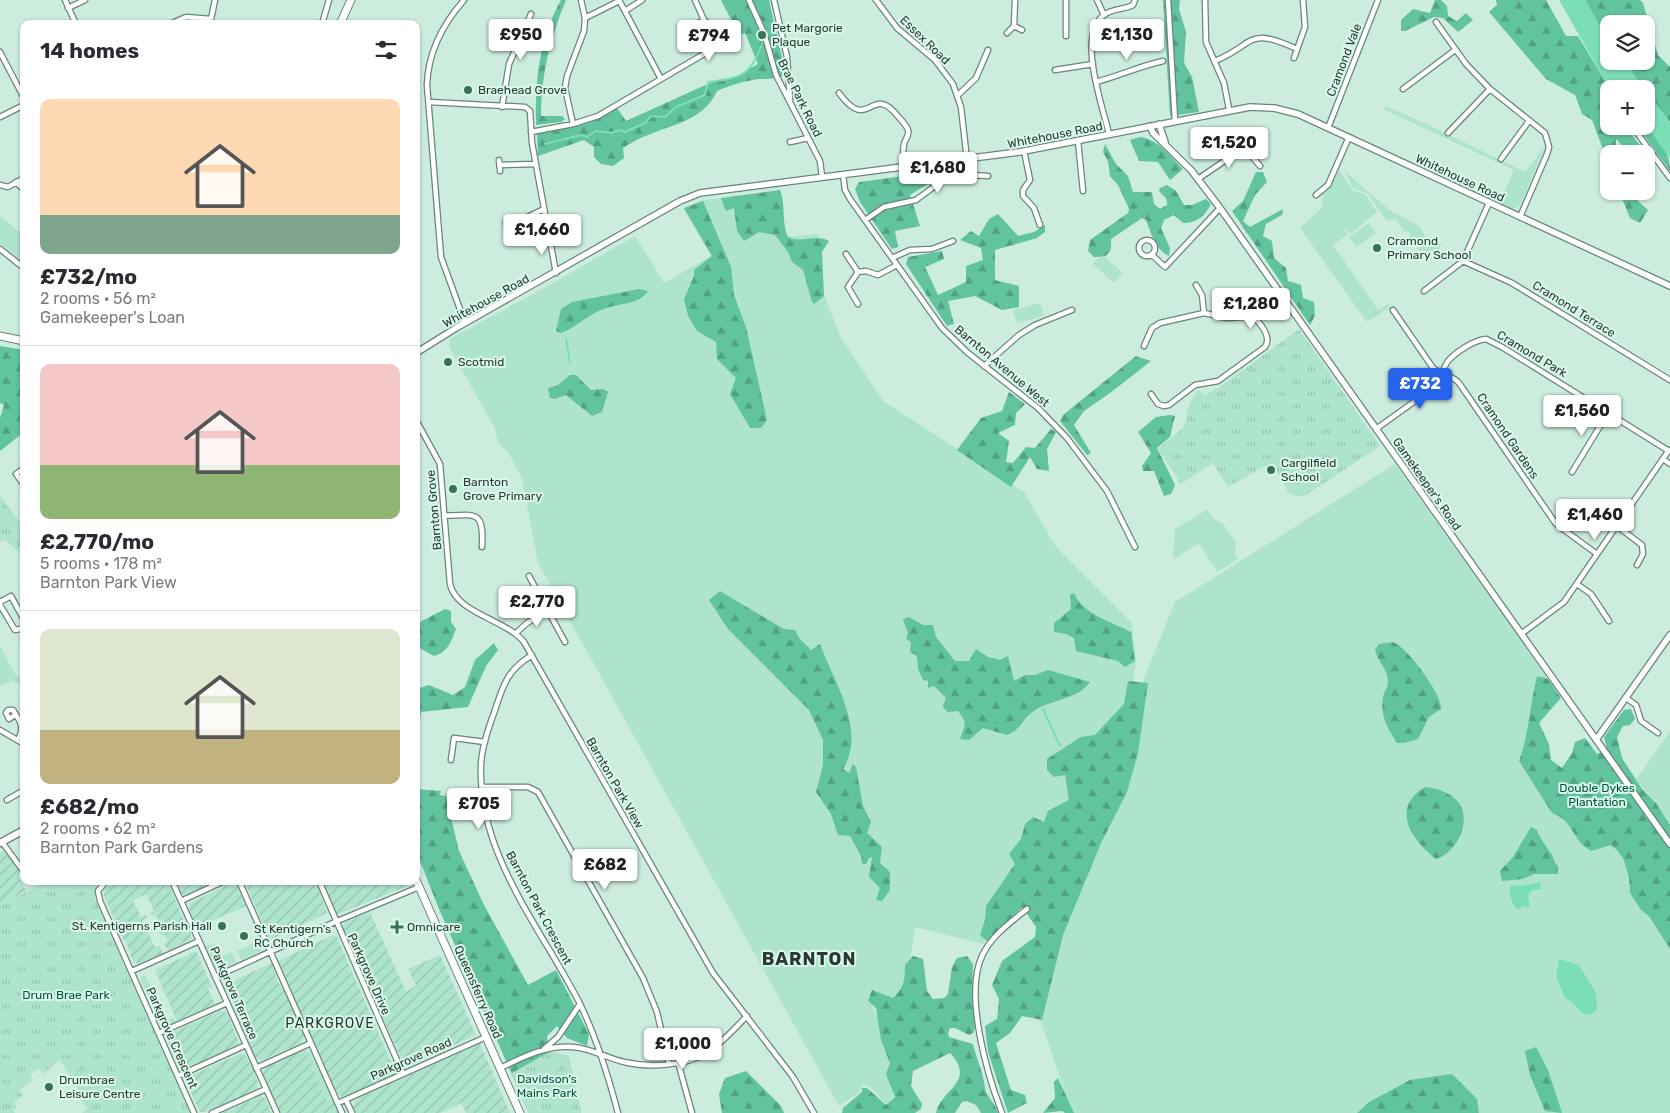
<!DOCTYPE html>
<html lang="en">
<head>
<meta charset="utf-8">
<style>
	body { margin:0; font-family:Rubik,sans-serif; background:#f2f2f3; color:#2b2b33; height:100vh; display:flex; flex-direction:column; font-size:19px; white-space:nowrap }
	* { box-sizing:border-box; margin:0 }
	p { font-size:16px; color:#7c7c81 }
	.icon { flex:none; width:28px; height:28px; fill:none; stroke:currentColor; stroke-width:2; stroke-linecap:round; stroke-linejoin:round }
	.map { position:relative; flex:1; overflow:hidden }
	.sheet { position:absolute; left:20px; top:20px; width:400px; height:865px; display:flex; flex-direction:column; background:#fff; border-radius:10px; box-shadow:0 1px 4px #0004 }
	.sheet>* { flex:none }
	.fabs { position:absolute; left:1600px; top:15px; display:grid; gap:10px }
	.fabs a { display:grid; place-items:center; width:55px; height:55px; border-radius:10px; background:#fff; box-shadow:0 1px 4px #0004; font-size:25px }
	.price { position:absolute; translate:-50% -42px; padding:0 11px; border-radius:5px; background:#fff; color:#222; font-size:16px; line-height:32px; filter:drop-shadow(0 1px 2px #0008) }
	.price::after { content:''; position:absolute; left:50%; top:30px; width:15px; height:11px; margin-left:-8px; background:inherit; clip-path:polygon(0 0,100% 0,50% 100%) }
	.price.on { background:#2563eb; color:#fff }
	ul { padding:0; list-style:none }
	li { display:grid; align-content:center; gap:10px; height:265px; padding:0 20px }
	li+li { border-top:1px solid #e1e1e2 }
	li span { display:grid; place-items:center; height:155px; border-radius:10px; color:#555 }
	li>.icon { margin-inline-start:auto }
	span .icon { width:90px; height:90px; fill:#fffc; stroke-width:1 }
	li b { font-size:21px }
	h2 { display:flex; justify-content:space-between; align-items:center; height:60px; padding:0 20px; font-size:21px }
	.map>svg:first-child { display:block }
</style>
</head>
<body>
<div class="map">
<svg width="1670" height="1113" viewBox="0 0 1670 1113">
	<defs>
		<pattern id="forest-firs" width="22" height="20" patternUnits="userSpaceOnUse" patternTransform="scale(1.25)"><rect width="22" height="20" fill="#62c49e"/><path d="M5 1l3.5 6h-7zM16 11l3.5 6h-7z" fill="#51a081"/></pattern>
		<pattern id="park-tufts" width="24" height="20" patternUnits="userSpaceOnUse" patternTransform="scale(1.25)"><rect width="24" height="20" fill="#ade4cb"/><path d="M3 7l-1-3M5 7V3M7 7l1-3M15 17l-1-3M17 17v-4M19 17l1-3" fill="none" stroke="#95c4af"/></pattern>
		<pattern id="garden-furrows" width="10" height="10" patternUnits="userSpaceOnUse" patternTransform="scale(1.25)"><rect width="10" height="10" fill="#ade4cb"/><path d="M-1 1l2-2M0 10L10 0M9 11l2-2" fill="none" stroke="#95c4af"/></pattern>
	</defs>
	<rect width="100%" height="100%" fill="#ccecdd"/>
	<path fill="#ade4cb" d="M1387 107C1434 126 1479 150 1525 172L1545 146 1520 206 1512 209 1499 203 1514 170 1383 109Z
		M1339 170 1353 191 1365 194 1377 212 1350 234 1345 228 1343 229 1347 235 1333 245 1378 310 1388 304 1390 307 1367 322 1300 228 1322 208 1323 194 1331 187Z
		M1344 171 1388 209 1420 227 1426 237 1441 244 1437 255 1435 253 1426 260 1409 237 1411 235 1408 230 1405 232 1395 219 1387 221 1367 193 1353 188Z
		M780 191 786 237 818 234 823 293 841 338 883 401 1024 492 1056 547 1132 623 1136 661 1129 709 1049 859 983 944 915 927C913 948 907 967 907 988L892 1002 869 1000 888 1038 894 1096 886 1104 870 1087 863 1085 860 1092 839 1106 538 563 522 478 508 452 498 443 495 428 449 347 450 339 453 337 537 292 635 236 664 283 711 256 683 208 703 200Z
		M0 216 24 236V264L0 243Z
		M1369 223 1376 233 1356 247 1349 237Z
		M1102 254 1123 273 1114 283 1093 264Z
		M1040 303 1044 316 1017 323 1013 310Z
		M1395 464 1546 675 1536 756 1616 833 1670 914V1113H1072L1040 1019 1060 931 1134 754 1144 679 1175 602Z
		M1208 509 1213 518 1224 525 1236 543 1235 553 1238 559 1217 572 1199 543 1175 558 1173 555 1175 529Z
		M0 646 15 674 24 682V686L13 681 0 686Z
		M1670 731V825L1656 803 1636 780Z
		M261 940 263 947 261 951 241 960 237 951Z
		M215 944 220 957 232 952 237 962 221 970 216 969 205 946Z
		M145 975 165 1020 174 1018 175 1022 164 1026 161 1024 140 978Z
		M305 1050 311 1053 331 1096 327 1099Z"/>
	<path fill="url(#forest-firs)" d="M561 0H566C550 38 541 75 541 116H562L565 119 561 122 536 125C535 81 539 39 561 0Z
		M721 0H769L786 75C776 79 770 79 759 79 744 81 731 85 717 91 704 120 674 124 648 135 639 138 631 143 623 148L624 158 613 166 601 164 594 157V147L584 140 538 156 537 134C566 128 591 123 617 108L626 121 710 83 735 77 758 64 745 33 739 35Z
		M1163 0H1180L1179 9 1186 32 1184 63 1192 77 1199 112 1170 116Z
		M1435 0H1441L1447 6 1448 16 1457 21 1466 13 1473 20 1458 32 1443 18 1434 17 1405 31H1401V20L1413 9 1430 13Z
		M1496 0H1546L1566 36H1578L1610 89 1609 126H1625L1651 160 1646 165V154H1630L1616 139 1615 154H1609V165L1592 120 1582 114 1575 95 1546 79 1489 12 1497 5Z
		M1585 0H1640L1643 3 1658 55 1670 67V122L1623 61H1646V24H1609V43Z
		M1637 126H1646C1659 141 1670 150 1670 171Z
		M1140 137C1158 139 1171 157 1183 169L1170 180 1158 162 1139 161 1130 140Z
		M1105 144 1116 164 1128 176 1133 192H1152L1154 204 1160 209 1167 205C1168 197 1163 196 1159 191L1160 188 1167 185 1176 191 1184 205H1192L1206 199 1211 204C1205 216 1197 223 1183 223L1174 215 1164 220 1161 228 1170 248 1169 256C1155 249 1151 233 1146 220L1142 218 1111 239C1112 254 1109 257 1094 257L1088 251 1090 240 1128 213 1129 209 1118 185 1110 176 1108 161 1103 152Z
		M954 169V175H942L910 195 920 226 895 231 898 247 892 249 860 202 855 189 859 182Z
		M1256 172H1263L1267 182 1255 195 1243 221 1250 227 1283 209 1282 215 1266 224 1263 236 1272 241 1274 258 1286 268 1288 281 1301 285 1303 298 1314 302 1315 316 1310 325 1232 211 1243 201Z
		M780 190C786 204 781 222 788 237 801 244 816 233 829 241L822 252 824 296 814 304 812 302 803 270 792 262 788 252 775 235 759 232 744 241 737 231 734 208 726 211 721 198Z
		M1619 191H1633L1636 199 1648 210 1640 223 1630 218Z
		M703 201 731 267 734 295 746 327 767 420 761 428H750L730 394 736 378 717 359 716 342 697 331 688 316 684 299 694 276V270L712 256 684 208Z
		M998 214 1018 236 1034 232 1045 225V232L1037 238 995 250V280L1019 286V307L1002 310 975 296 948 301 954 324 947 326 906 264 908 257 942 251 944 259 925 267 938 295 966 282V266L983 260 981 248 960 240 971 231 979 236 989 219Z
		M639 289 648 291C639 305 619 303 604 309 591 313 578 325 566 331L561 333 556 331 561 309 572 302Z
		M0 346 24 350V432L0 451V418L4 405 0 403Z
		M1136 356 1151 361 1110 393 1084 411 1074 425 1091 453 1087 455 1060 421 1063 415Z
		M570 375H576L591 390 603 389 608 392 602 412 592 416 566 395 555 399 550 398 548 388 558 385Z
		M1009 392 1025 404 1016 413 1015 425 998 433 1009 441 1006 462 1013 463 1026 447 1035 448 1051 429 1056 432 1047 449 1049 471 1037 469 1030 457 1011 487 957 450 981 418 1002 411Z
		M1170 415 1175 416 1170 437 1157 448 1175 485 1171 494 1164 496 1154 471H1143L1142 466 1151 453 1138 432 1156 417Z
		M720 591 784 629 795 630 799 638 811 650 820 644C834 682 867 731 843 769L849 773 853 764 856 767 863 806 871 822 867 833 882 847 880 863 890 872V890L882 901 876 900 880 888 869 877 872 857 869 858 866 864H862L861 856 850 836 838 835 831 814 816 792 823 765V740L809 710 728 629 709 600Z
		M1074 593C1082 614 1112 622 1131 632L1135 661 1125 667 1118 661 1076 651 1074 638 1066 634 1054 632V623L1071 609 1070 595Z
		M445 609 451 611V622L456 629C451 642 448 652 434 656L416 646V624Z
		M909 617 923 625H933L936 637 955 661H969L976 649 988 657 1000 660 1008 656 1014 681 1025 675H1035L1048 670 1090 682C1077 701 1047 699 1030 714 1020 723 1022 728 1007 735L983 728 969 740 960 739C965 724 968 724 958 711L947 712 943 706 946 698 934 686 928 688V681L923 680 918 669 917 656 910 652 911 642 906 639 908 633 903 619Z
		M1393 642C1407 647 1442 694 1441 709L1429 717 1418 739 1404 743H1397C1387 727 1380 716 1383 697 1384 692 1388 687 1388 682 1388 669 1377 661 1375 650L1379 644Z
		M494 643 498 650 486 666 468 707 421 712 416 746V689L429 685 453 695 465 687 475 660Z
		M1537 676 1548 679 1561 698 1539 723 1549 744 1551 760 1562 768 1572 753 1575 742 1585 738 1597 754 1607 749 1604 737 1624 710 1631 709 1635 719 1630 725 1623 726 1617 737 1622 758 1642 789 1656 803 1670 825V949L1649 916 1641 910 1630 893 1629 878 1624 860 1618 851 1611 845 1591 851C1587 848 1582 845 1579 841 1570 828 1568 819 1552 813L1519 761C1529 734 1530 704 1537 676Z
		M1128 681 1148 683 1138 753 1127 792 1101 843 1063 935 1042 1020 1022 1016 1010 1033 996 1043 1011 1090 1025 1095 1027 1103 1008 1113 988 1052 985 1026 997 1019 999 999 992 985 1002 961 1035 937 1036 927 1022 907 988 942 980 935 985 920 986 906 1015 864 1009 854 1021 839 1025 824 1033 817 1044 822 1048 811 1069 800 1065 775 1054 777 1047 770V759L1081 737 1095 735 1124 704Z
		M1425 787C1435 788 1446 791 1454 798 1475 814 1459 852 1436 859 1411 840 1390 808 1425 787Z
		M416 789 441 791 440 795 446 796 459 851 484 905 528 985 556 970 589 1034 587 1046 567 1038 557 1026 547 1036 549 1052 568 1056 581 1113H529L439 909 416 851Z
		M1531 827 1537 830C1540 839 1545 844 1550 852 1554 857 1553 861 1558 866V874H1534L1523 879 1502 881 1500 871 1513 857Z
		M913 956 923 959 927 991 933 999 944 998 948 994 952 967 957 958 967 956 973 964 972 996 975 1028 973 1033 969 1035 955 1028H950L948 1033 949 1037 973 1044C977 1061 983 1071 985 1088 986 1096 996 1104 998 1113H981L976 1105 967 1101 962 1102 955 1113H936C941 1089 977 1082 950 1053L913 1071 911 1086 922 1104 921 1109 915 1113H842L843 1108 862 1092V1088H867L886 1105 895 1097 886 1074 890 1063 881 1040 876 1008 868 1001 872 990 893 998C904 988 905 980 905 965Z
		M1536 1047 1548 1070 1562 1113 1545 1111 1530 1075 1525 1051Z
		M746 1071 781 1106 784 1113H722L719 1094 725 1078Z
		M1452 1074 1477 1099 1479 1113H1357L1369 1102 1410 1080Z
		M1058 1078 1074 1113H1065L1062 1111 1043 1113 1055 1098 1054 1082Z"/>
	<path fill="url(#park-tufts)" d="M1299 329 1380 446 1306 495 1295 497 1293 493 1290 495 1276 470 1270 466 1263 467 1228 487 1213 463 1181 484 1158 449 1184 427 1189 405 1198 390 1205 395 1221 386Z
		M0 496 24 528V556L4 540 0 542Z
		M48 881H93L95 886V899L190 1113H82L88 1108 80 1097 82 1095 60 1060 43 1074 39 1068 30 1074 33 1080 19 1090 23 1096 14 1102 17 1107 13 1110 15 1113H0V905Z
		M549 1052 568 1056 581 1113H529L512 1073Z"/>
	<path fill="url(#garden-furrows)" d="M4 851 21 873 18 876 25 889 30 887 31 888 0 905V852Z
		M115 881H165L169 885 188 930 191 932V939L168 951 164 944 168 941 165 935 161 936 159 932 163 930 156 915 152 916 150 913 154 911 146 894 133 900 141 917 146 915 147 918 142 920 155 947 159 946 163 953 139 964 133 962 126 941 123 939 104 896V888Z
		M176 881H217L185 895 182 894Z
		M244 881H316L327 913 270 940Z
		M324 881H409V883L407 886 338 914 334 911Z
		M229 884 237 886 246 906 197 927 189 909 190 903Z
		M370 912 406 992 416 985 408 969 440 955 476 1035 405 1067 342 927 344 923Z
		M333 935 337 937 395 1071 393 1075 342 1097 337 1094 278 961Z
		M196 951 212 987 208 989 215 1004 177 1021 155 970Z
		M272 963C276 971 275 983 284 989L305 1037 301 1043 260 1061 256 1058 234 1010C236 1000 228 993 222 986Z
		M221 1010 228 1013 239 1044 185 1069H181L167 1039V1035Z
		M480 1044 510 1113H466L461 1103 440 1113H356L353 1106 357 1099Z
		M305 1050 327 1100 332 1098 339 1113H281L263 1075 264 1068Z
		M242 1053C250 1057 260 1081 257 1089L205 1112H200L187 1084V1077Z
		M261 1096 265 1099 272 1113H221Z"/>
	<path fill="#7cdeb7" d="M1559 0H1585L1609 43V61H1623L1645 89H1610L1608 86Z
		M1646 91 1670 122V158L1646 126Z
		M1540 882 1541 889 1532 890 1528 896 1530 908 1525 906 1517 909C1511 903 1508 893 1511 885L1520 886Z
		M1559 959 1579 965 1596 993 1597 1009 1590 1015 1582 1013 1573 1003 1565 998 1556 976Z"/>
	<g fill="none" stroke-linecap="round" stroke-linejoin="round">
		<path stroke="#7cdeb7" stroke-width="2" d="M545 144 581 135 587 137 596 131 612 133 619 130 625 132 645 123 651 116 665 117 676 107 705 95 708 82C748 77 750 74 764 39
			M566 338 570 363
			M1043 709 1060 746"/>
		<g stroke="#698679" stroke-width="7">
			<path id="minor" d="M65 0 76 24
				M464 0C442 25 428 52 427 85L441 257 465 323
				M619 0 661 79
				M749 0 764 33 776 75 820 161 822 177
				M774 0 787 57 790 101
				M876 0 897 28 935 60 953 84 961 107 967 160
				M1097 0 1104 15
				M1168 0 1175 121
				M1205 0 1206 42 1224 83 1229 109
				M68 8 85 0
				M625 11 642 0
				M585 18 619 1
				M704 20 712 27
				M1436 22 1466 64 1490 89 1545 133 1549 147 1547 154 1520 217
				M170 24 186 17 211 19
				M210 24 215 0
				M322 24 329 0
				M1014 26 1022 30
				M691 27 704 20 695 0
				M1007 33 1014 26 1015 0
				M1066 36V0
				M0 52 24 98
				M1294 58 1305 27 1303 0
				M1215 61C1257 43 1247 26 1297 49
				M1055 70 1093 64
				M1096 82C1119 76 1140 66 1163 61
				M1403 89 1455 50
				M839 93C869 134 871 84 896 114 900 119 906 124 908 130 910 135 905 139 904 144 902 152 904 160 905 168
				M958 95 976 78 988 50
				M429 102 525 107 530 111 532 143 556 273
				M502 107 509 64 531 14
				M0 117 24 105
				M573 124 565 88 567 76 584 31 585 18 581 0
				M1632 126 1670 178
				M1328 128 1378 0
				M531 132 573 124 598 116 721 44
				M1448 133 1490 89
				M1109 134C1103 107 1076 35 1104 15 1113 8 1124 10 1133 5L1135 0
				M1078 141 1083 191
				M790 142 808 138
				M1024 151 1030 180 1023 190V196L1034 208 1040 225
				M1501 159 1529 121
				M499 160 500 171
				M500 165 536 164
				M843 175 845 190 850 199 942 328 968 353 1038 408 1067 438 1107 491 1135 547
				M1198 179 1239 151 1249 153 1260 166
				M16 182 24 190
				M0 185 8 187 24 178
				M1316 195 1328 185 1349 137
				M865 220 884 207 916 200 943 180 970 175 988 176
				M506 222 507 232
				M507 227 544 209
				M1139 248a8 8 0 1 1 16 0a8 8 0 1 1-16 0Z
				M0 249 24 268
				M846 254 858 272
				M1152 255 1165 267 1220 208
				M892 258 910 250 932 249 953 241
				M1463 261 1512 283 1670 380
				M1196 285 1202 295 1204 313
				M1424 291 1463 261 1489 203
				M858 304 848 287 858 272 866 271 878 275 897 265
				M1393 310 1433 368C1442 375 1452 375 1459 383L1556 524 1597 554
				M1144 346 1152 328 1160 323 1204 313 1227 318 1242 317 1277 289
				M984 366 1019 335 1035 325 1072 310
				M1151 394 1158 404 1164 406 1169 405 1195 385 1218 381 1265 347C1273 335 1258 322 1250 312
				M416 420 440 464 450 584C456 613 505 619 524 642L713 973 793 1077 814 1113
				M1376 429 1436 386C1442 379 1442 369 1448 361 1456 352 1474 340 1486 339L1502 347 1669 451
				M1663 459 1670 464
				M24 468 16 474 21 481 24 479
				M1572 472 1608 413
				M444 516C477 514 484 511 482 547
				M1617 526 1642 545 1643 554 1637 565
				M529 576 565 642
				M1577 584 1591 594 1609 621
				M0 602 11 596 24 620
				M0 605 15 630 24 628
				M516 633 527 623 548 611
				M1521 634 1564 602 1669 450
				M532 655C506 671 503 686 494 713 488 729 482 747 481 764 477 853 541 928 579 1002 597 1038 608 1075 618 1113
				M1626 698 1636 705 1641 721 1658 733
				M15 715 9 719 6 713 8 710H13C20 721 25 727 18 740
				M0 730 24 744
				M451 760 454 738 485 742
				M482 787H528L538 792 643 978 657 1012 669 1064
				M7 800 24 790
				M2 842 24 872
				M106 881 98 891 100 901 194 1113
				M172 881 277 1113
				M239 881 342 1113
				M319 881 403 1074
				M181 901 224 881
				M132 971 199 941
				M215 977 335 922 419 887
				M159 1033 227 1003
				M544 1049 558 1037 580 1004
				M678 1062 692 1113
				M256 1068 311 1043
				M500 1068C524 1057 545 1045 573 1047 590 1048 607 1058 624 1062 650 1068 684 1066 707 1053 722 1043 734 1029 747 1016
				M178 1076 246 1045
				M346 1100 352 1113
				M338 1103 486 1037
				M212 1113 266 1089
				M1002 1113C987 1074 964 995 982 956 991 936 1011 922 1027 909"/>
		</g>
		<g stroke="#698679" stroke-width="8">
			<path id="tertiary" d="M1159 124 1165 142
				M1150 126 1153 133 1191 170 1220 208 1670 844
				M416 353 456 328 680 201 700 193 1019 152 1250 107 1274 108 1298 114 1670 286
				M1596 740 1670 635"/>
		</g>
		<g stroke="#698679" stroke-width="9">
			<path id="secondary" d="M0 843 24 830"/>
		</g>
		<g stroke="#698679" stroke-width="9">
			<path id="primary" d="M340 24 351 0
				M0 336 24 341
				M416 880 520 1113"/>
		</g>
		<use href="#minor" stroke="#fff" stroke-width="4.5"/>
		<use href="#tertiary" stroke="#fff" stroke-width="5.5"/>
		<use href="#secondary" stroke="#fff" stroke-width="6"/>
		<use href="#primary" stroke="#fff" stroke-width="7"/>
	</g>
	<g fill="#38725b" stroke="#d9f9ea" stroke-width="2">
		<circle cx="762" cy="35" r="5"/>
		<circle cx="468" cy="90" r="5"/>
		<circle cx="1377" cy="248" r="5"/>
		<circle cx="448" cy="362" r="5"/>
		<circle cx="1271" cy="470" r="5"/>
		<circle cx="453" cy="489" r="5"/>
		<circle cx="222" cy="926" r="5"/>
		<path d="M394.5 919.5h5v5h5v5h-5v5h-5v-5h-5v-5h5z"/>
		<circle cx="244" cy="936" r="5"/>
		<circle cx="49" cy="1087" r="5"/>
	</g>
	<g text-anchor="middle" dominant-baseline="central" stroke-width="4" stroke-linejoin="round" paint-order="stroke">
		<g font-size="12" fill="#2c3833" stroke="#d9f9ea" text-anchor="start">
			<text x="772" y="28">Pet Margorie<tspan x="772" dy="14">Plaque</tspan></text>
			<text x="478" y="90">Braehead Grove</text>
			<text x="1387" y="241">Cramond<tspan x="1387" dy="14">Primary School</tspan></text>
			<text x="458" y="362">Scotmid</text>
			<text x="1281" y="463">Cargilfield<tspan x="1281" dy="14">School</tspan></text>
			<text x="463" y="482">Barnton<tspan x="463" dy="14">Grove Primary</tspan></text>
			<text x="212" y="926" text-anchor="end">St. Kentigerns Parish Hall</text>
			<text x="407" y="927">Omnicare</text>
			<text x="254" y="929">St Kentigern’s<tspan x="254" dy="14">RC Church</tspan></text>
			<text x="59" y="1080">Drumbrae<tspan x="59" dy="14">Leisure Centre</tspan></text>
		</g>
		<g font-size="12" fill="#2c3833" stroke="#d9f9ea">
			<text transform="translate(925 40) rotate(44)">Essex Road</text>
			<text transform="translate(1344 60) rotate(-69)">Cramond Vale</text>
			<text transform="translate(800 98) rotate(64)">Brae Park Road</text>
			<text transform="translate(1055 135) rotate(-11)">Whitehouse Road</text>
			<text transform="translate(1460 178) rotate(25)">Whitehouse Road</text>
			<text transform="translate(486 301) rotate(-29)">Whitehouse Road</text>
			<text transform="translate(1574 309) rotate(32)">Cramond Terrace</text>
			<text transform="translate(1532 354) rotate(31)">Cramond Park</text>
			<text transform="translate(1002 366) rotate(40)">Barnton Avenue West</text>
			<text transform="translate(1508 436) rotate(56)">Cramond Gardens</text>
			<text transform="translate(1427 484) rotate(55)">Gamekeeper's Road</text>
			<text transform="translate(434 510) rotate(-95)">Barnton Grove</text>
			<text transform="translate(615 783) rotate(60)">Barnton Park View</text>
			<text transform="translate(539 908) rotate(62)">Barnton Park Crescent</text>
			<text transform="translate(369 974) rotate(66)">Parkgrove Drive</text>
			<text transform="translate(478 992) rotate(66)">Queensferry Road</text>
			<text transform="translate(234 993) rotate(66)">Parkgrove Terrace</text>
			<text transform="translate(172 1038) rotate(66)">Parkgrove Crescent</text>
			<text transform="translate(411 1059) rotate(-24)">Parkgrove Road</text>
		</g>
		<g font-size="12" fill="#00553d" stroke="#d9f9ea">
			<text x="1597" y="788">Double Dykes<tspan x="1597" dy="14">Plantation</tspan></text>
			<text x="66" y="995">Drum Brae Park</text>
			<text x="547" y="1079">Davidson's<tspan x="547" dy="14">Mains Park</tspan></text>
		</g>
		<g font-size="14" letter-spacing="1" fill="#2c3833" stroke="#d9f9ea">
			<text x="330" y="1023">PARKGROVE</text>
		</g>
		<g font-size="18" font-weight="bold" letter-spacing="1" fill="#2c3833" stroke="#d9f9ea">
			<text x="809" y="959">BARNTON</text>
		</g>
	</g>
</svg>
<div class="fabs">
<a><svg class="icon" aria-label="layers" viewBox="0 0 24 24"><path d="M12 4l9 5-9 5-9-5zM3 14l9 5 9-5"/></svg></a>
<a>+</a>
<a>−</a>
</div>
<b class="price" style="left:521px;top:61px">£950</b>
<b class="price" style="left:1127px;top:61px">£1,130</b>
<b class="price" style="left:709px;top:62px">£794</b>
<b class="price" style="left:1229px;top:169px">£1,520</b>
<b class="price" style="left:938px;top:194px">£1,680</b>
<b class="price" style="left:542px;top:256px">£1,660</b>
<b class="price" style="left:1251px;top:330px">£1,280</b>
<b class="price on" style="left:1420px;top:410px">£732</b>
<b class="price" style="left:1582px;top:437px">£1,560</b>
<b class="price" style="left:1595px;top:541px">£1,460</b>
<b class="price" style="left:537px;top:628px">£2,770</b>
<b class="price" style="left:479px;top:830px">£705</b>
<b class="price" style="left:605px;top:891px">£682</b>
<b class="price" style="left:683px;top:1070px">£1,000</b>
<section class="sheet">
<h2>14 homes<svg class="icon" aria-label="filters" viewBox="0 0 24 24"><path d="M4 7h16M4 17h16"/><circle cx="9" cy="7" r="2"/><circle cx="15" cy="17" r="2"/></svg></h2>
<ul>
<li><span style="background:linear-gradient(#ffd9b3 75%,#7fa58c 0)"><svg class="icon" aria-label="home" viewBox="0 0 24 24"><path d="M3 11l9-7 9 7M6 9v11h12V9"/></svg></span><div><b>£732/mo</b><p>2 rooms · 56 m²</p><p>Gamekeeper's Loan</p></div></li>
<li><span style="background:linear-gradient(#f6c9c9 65%,#8fb573 0)"><svg class="icon" aria-label="home" viewBox="0 0 24 24"><path d="M3 11l9-7 9 7M6 9v11h12V9"/></svg></span><div><b>£2,770/mo</b><p>5 rooms · 178 m²</p><p>Barnton Park View</p></div></li>
<li><span style="background:linear-gradient(#dfe7d0 65%,#c2b280 0)"><svg class="icon" aria-label="home" viewBox="0 0 24 24"><path d="M3 11l9-7 9 7M6 9v11h12V9"/></svg></span><div><b>£682/mo</b><p>2 rooms · 62 m²</p><p>Barnton Park Gardens</p></div></li>
</ul>
</section>
</div>
</body>
</html>
